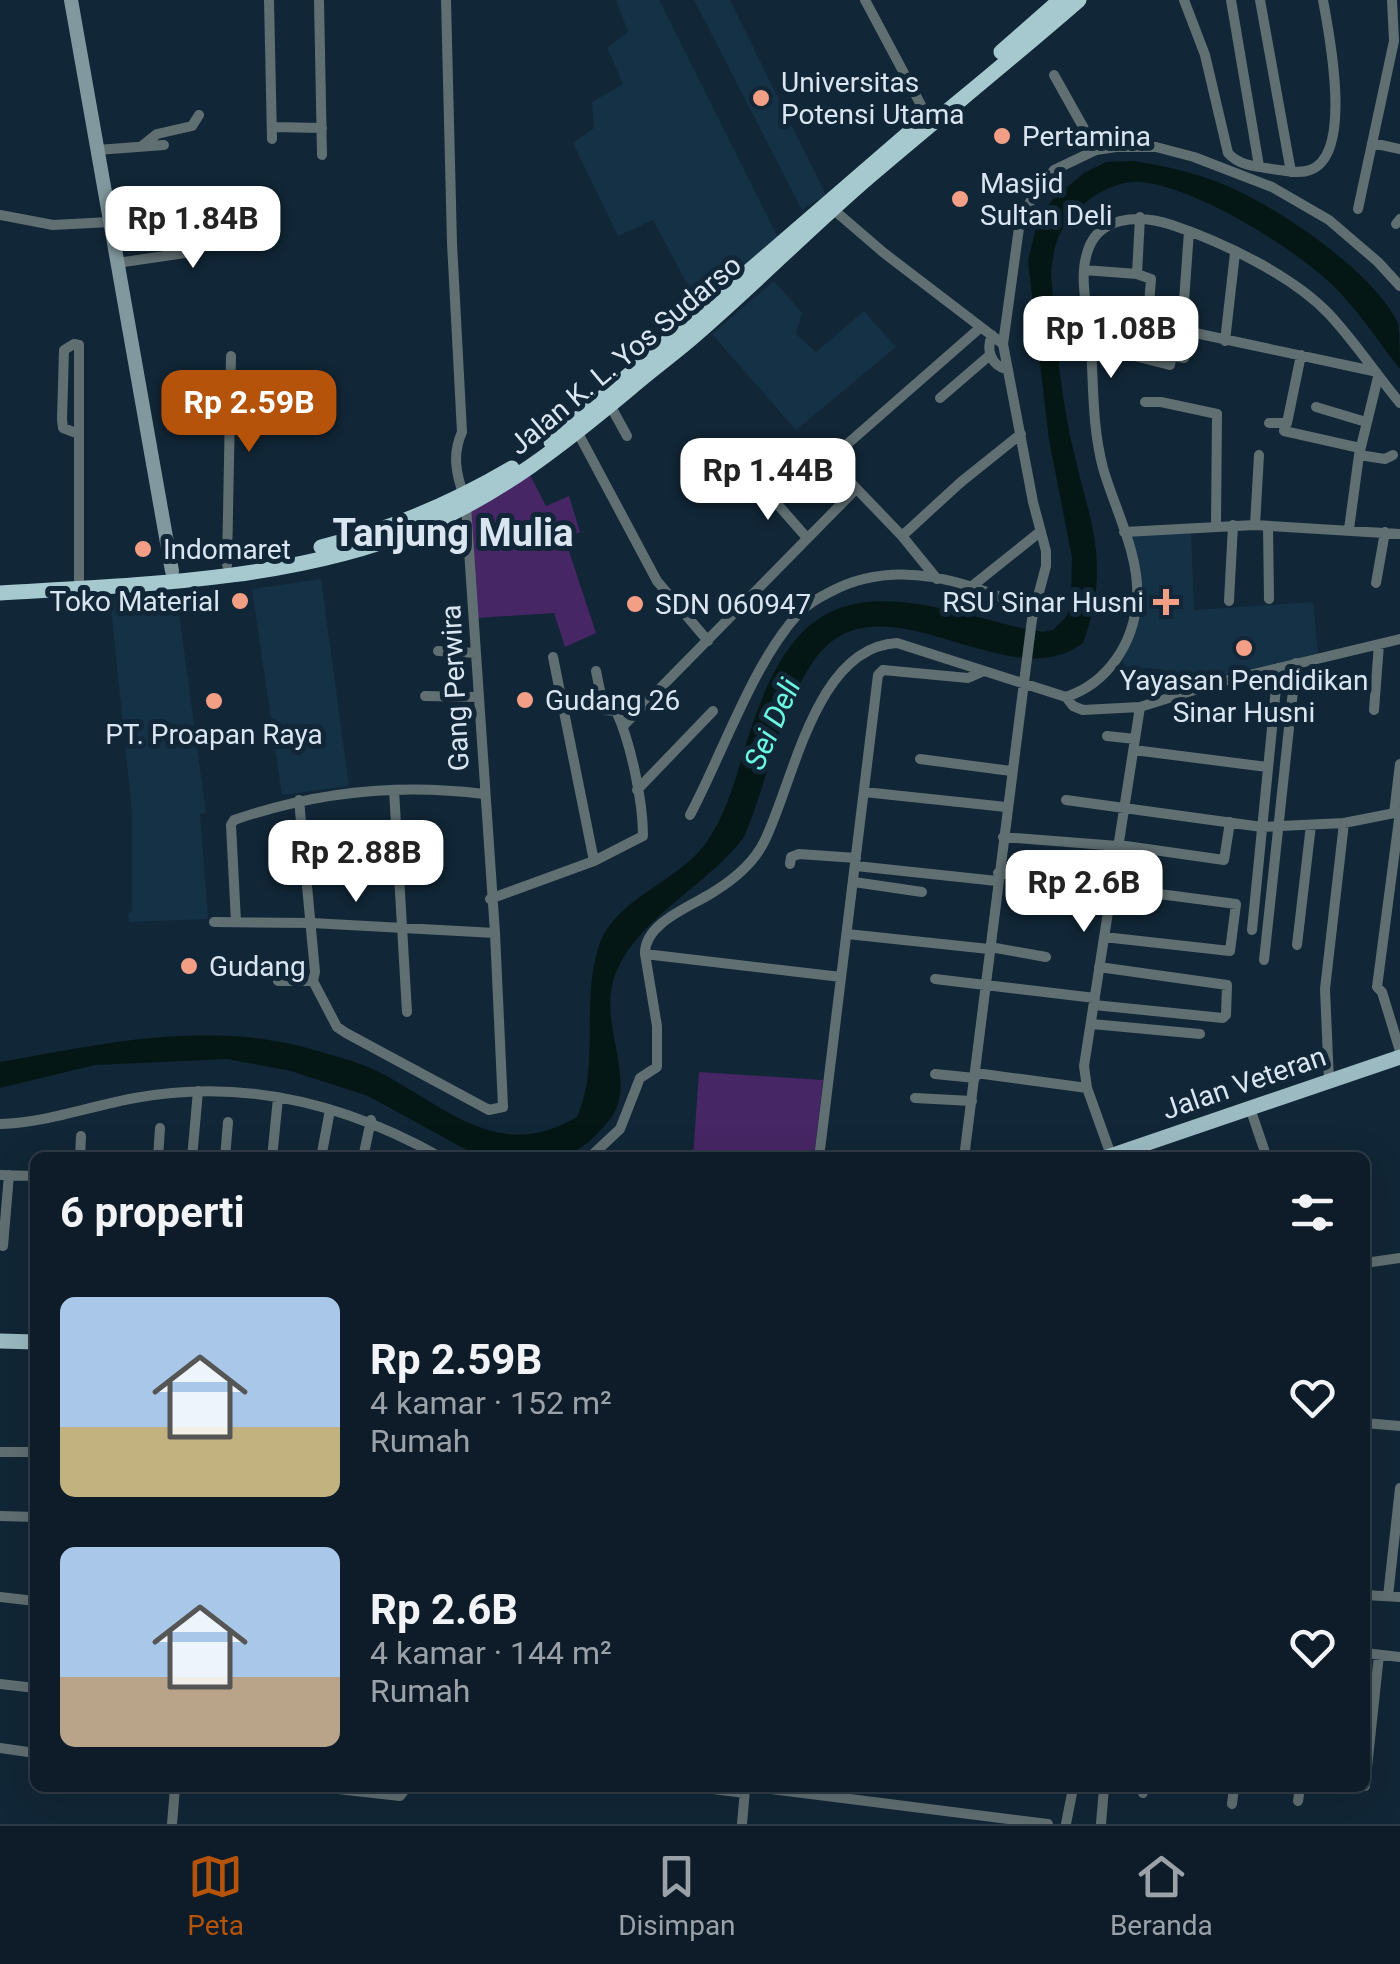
<!DOCTYPE html>
<html lang="id">
<head>
<meta charset="utf-8">
<style>
	body { margin:0; font-family:Roboto,sans-serif; background:#1b2934; color:#f1f3f6; height:100vh; display:flex; flex-direction:column; font-size:38px; white-space:nowrap }
	* { box-sizing:border-box; margin:0 }
	p { font-size:32px; color:#9aa1a8 }
	.icon { flex:none; width:55px; height:55px; fill:none; stroke:currentColor; stroke-width:2; stroke-linecap:round; stroke-linejoin:round }
	.map { position:relative; flex:1; overflow:hidden }
	.drawer { position:absolute; left:30px; top:1152px; width:1340px; height:640px; display:flex; flex-direction:column; background:#0d1c28; border-radius:15px; box-shadow:0 10px 40px #0002,0 0 0 2px #2d3a45 }
	.drawer>* { flex:none }
	.price { position:absolute; translate:-50% -85px; padding:0 22px; border-radius:20px; background:#fff; color:#222; font-size:32px; line-height:65px; filter:drop-shadow(0 2px 5px #0008) }
	.price::after { content:''; position:absolute; left:50%; top:60px; width:30px; height:22px; margin-left:-15px; background:inherit; clip-path:polygon(0 0,100% 0,50% 100%) }
	.price.selected { background:#b45309; color:#fff }
	ul { padding:0; list-style:none }
	li { display:flex; align-items:center; gap:30px; height:250px; padding:0 30px }
	li span { display:grid; place-items:center; flex:none; width:280px; height:200px; border-radius:15px; color:#555 }
	li>.icon { margin-inline-start:auto }
	span .icon { width:120px; height:120px; fill:#fffc; stroke-width:1 }
	li b { font-size:42px }
	h2 { display:flex; justify-content:space-between; align-items:center; height:120px; padding:0 30px; font-size:42px }
	.tabs { display:flex; justify-content:space-around; align-items:center; height:140px; border-top:2px solid #2d3a45; background:#0d1c28; font-size:28px; color:#9aa1a8 }
	.tabs a { display:grid; justify-items:center; gap:5px }
	.tabs .selected { color:#b45309 }
	.map>svg:first-child { display:block }
</style>
</head>
<body>
<div class="map">
<svg width="1400" height="1824" viewBox="0 0 1400 1824">
	<rect width="100%" height="100%" fill="#112636"/>
	<path fill="#153146" d="M616 0H659L779 240 698 304 653 220 618 236 573 143 594 128 592 102 623 84 607 48 628 32Z
		M694 0H730L826 195 802 210Z
		M774 281 802 313 796 334 816 352 864 311 896 347 796 430 712 334Z
		M1191 529 1194 610 1313 602 1318 653 1165 696 1162 669 1126 667 1120 657 1136 616 1126 534Z
		M321 579 349 786 282 795 252 589Z
		M176 591 206 813 200 814 208 919 129 922 128 914 132 911V812L110 598Z"/>
	<path fill="#462664" d="M529 473 546 506 569 496 580 532 565 539 596 633 565 647 554 613 477 618 470 508Z
		M699 1072 823 1080 814 1157H693Z"/>
	<path fill="#051714" d="M1133 161C1159 165 1184 170 1209 179 1265 197 1372 269 1398 323 1400 335 1400 356 1400 369 1377 340 1355 305 1327 280 1287 244 1192 185 1139 182 1111 180 1076 204 1063 228 1055 241 1053 257 1051 272 1055 328 1059 385 1071 440 1088 520 1113 559 1083 643 1008 701 880 569 815 659 781 706 767 783 744 837 706 888 626 924 612 986 603 1024 631 1076 616 1109 612 1119 604 1126 597 1134 587 1145 572 1154 558 1158L476 1155 368 1096 291 1071 227 1059 95 1065 0 1088V1062C99 1045 194 1022 295 1045 319 1051 345 1058 368 1067 439 1098 493 1167 577 1117 601 1063 580 1003 599 946 615 898 677 883 706 843 731 808 739 762 753 723 793 607 844 583 961 613 989 619 1014 628 1043 632L1053 630 1066 617 1071 606 1072 557 1049 440 1028 261 1038 219 1053 199 1084 173 1106 162Z"/>
	<g fill="none" stroke-linecap="round" stroke-linejoin="round">
		<path stroke="#606f72" stroke-width="10" d="M269 0 272 139
			M319 0 322 155
			M446 0 452 243 462 432C452 454 456 474 464 496
			M865 0 929 120
			M1184 0 1205 55 1228 153C1240 167 1261 167 1279 170 1288 171 1300 174 1310 170 1354 155 1329 33 1323 0
			M1231 0 1259 166
			M1260 0 1291 172
			M1054 75 1096 150
			M272 127 322 128
			M1372 143 1400 149
			M142 146 157 134 192 126 199 115
			M97 150 164 145
			M1358 209 1394 41 1392 0
			M834 210 884 253 1003 344
			M0 215 53 225 110 222
			M1396 224 1400 219
			M117 263 185 253 188 246 185 203
			M1084 270 1137 274 1140 217
			M1137 274 1151 279 1148 317 1153 324 1373 371
			M1182 329 1189 231
			M992 335C985 351 992 366 1008 370
			M1225 341 1235 253
			M1091 345 1170 365 1172 356 1184 358 1191 332
			M940 398 990 355
			M1145 402H1161L1217 414 1216 525
			M610 405 627 436
			M1316 407 1366 422
			M1269 423H1287L1301 355
			M1285 425 1284 431 1360 448
			M578 433 657 581 708 641
			M79 434 63 428 62 420 64 350 74 344 79 345V580
			M1359 455 1385 459 1393 455
			M758 482 807 538
			M1255 525 1259 455
			M1268 527 1269 599
			M1349 529 1359 455 1378 377
			M1124 532 1255 525 1400 534
			M902 536 961 482 1021 434
			M227 565 231 356
			M937 579 902 536 829 460 981 327
			M1376 583 1385 532
			M971 587 1041 531
			M1229 601 1233 525
			M438 651 476 653
			M553 657 594 861
			M425 696 478 697
			M1066 697 1073 706 1083 710 1140 707 1220 682 1400 639
			M1374 710 1379 644
			M623 726 855 490
			M1107 736 1135 739
			M1134 750 1267 767
			M920 759 1011 771
			M394 790 407 1012
			M637 790 713 711
			M864 792 1006 807
			M1066 800 1262 827 1344 823 1400 812
			M1400 812 1377 987 1382 992 1400 1051
			M1394 813 1400 764
			M690 815C723 753 752 665 798 614 807 604 818 598 830 592 897 556 969 582 1034 611
			M1003 837 1118 846
			M1119 845 1224 860 1230 822
			M790 864 791 857 799 854 856 858
			M856 866 997 881
			M998 873 1236 904 1230 951 1104 937
			M854 882 922 892
			M490 899 594 861 643 836C643 802 631 743 616 711L604 710 596 671
			M214 922 312 923 495 933
			M236 922 231 825 234 820C315 792 399 783 484 794
			M1252 930 1278 668
			M847 934 989 949
			M1297 945 1311 825
			M990 947 1046 957
			M645 954 841 977
			M1264 960 1296 663
			M935 979 1095 998
			M278 981H313L315 972 299 800
			M313 981 337 1027 346 1033 489 1110 503 1107 495 933 466 506
			M1094 1005 1223 1018 1226 1015 1227 985 1099 967
			M1092 1024 1200 1034
			M976 1073 1087 1088
			M935 1074 975 1078
			M1329 1081 1325 989 1344 823
			M915 1098 972 1101
			M1250 1108 1267 1158
			M0 1124C46 1123 90 1106 135 1098 244 1078 347 1104 442 1158
			M1111 1155 1087 1088 1084 1066 1140 707
			M80 1158 81 1136
			M158 1158 160 1128
			M192 1158 198 1091
			M225 1158 228 1122
			M272 1158 278 1098
			M321 1158 330 1110
			M363 1158 371 1120
			M589 1158 620 1129 640 1078 657 1067V1026L645 954C644 922 693 906 715 891 734 879 754 862 764 842 794 782 815 647 897 643L1066 697C1108 683 1134 643 1137 599 1140 555 1115 510 1103 468 1091 422 1094 378 1090 332 1087 308 1080 280 1086 257 1095 215 1139 214 1172 225 1222 242 1292 275 1329 314 1355 342 1376 374 1400 403
			M819 1158 878 675 883 670 968 678 984 671
			M964 1158 1032 619 1046 566V551L1033 502 1003 344 1019 228 1030 202 1054 170 1096 150 1116 147H1156L1194 157 1272 187 1329 220 1378 262 1400 286
			M0 1175 35 1176
			M3 1246 9 1175
			M1365 1263 1400 1258
			M1365 1423 1400 1426
			M0 1452H35
			M0 1516 35 1517
			M1365 1595 1400 1597
			M1388 1596 1400 1488
			M0 1597 35 1601
			M1365 1653 1400 1657
			M0 1684 35 1688
			M0 1748 35 1753
			M1365 1786 1379 1655
			M329 1788 400 1796 406 1788
			M705 1788 745 1793
			M763 1788 1048 1824
			M1143 1793 1144 1788
			M1298 1801 1300 1788
			M1232 1804 1234 1788
			M172 1824 175 1788
			M742 1824 745 1790
			M1066 1824 1073 1788
			M1101 1824 1104 1788"/>
		<path stroke="#81999e" stroke-width="14" d="M71 0 172 571"/>
		<path stroke="#9bbac1" stroke-width="15" d="M1104 1158 1400 1057
			M0 1341 35 1342"/>
		<path stroke="#a6c9d0" stroke-width="15" d="M1001 52 1060 0
			M551 442 927 117
			M321 547C389 530 451 504 512 468
			M0 593C135 585 292 581 418 529 500 495 565 443 632 387 649 372 667 359 685 344 749 290 807 230 870 176 939 117 1010 60 1079 0"/>
	</g>
	<g fill="#f39f85" stroke="#112636" stroke-width="4">
		<circle cx="761" cy="98" r="10"/>
		<circle cx="1002" cy="136" r="10"/>
		<circle cx="960" cy="199" r="10"/>
		<circle cx="143" cy="549" r="10"/>
		<circle cx="240" cy="601" r="10"/>
		<path d="M1161 587h10v10h10v10h-10v10h-10v-10h-10v-10h10z"/>
		<circle cx="635" cy="604" r="10"/>
		<circle cx="1244" cy="648" r="10"/>
		<circle cx="525" cy="700" r="10"/>
		<circle cx="214" cy="701" r="10"/>
		<circle cx="189" cy="966" r="10"/>
	</g>
	<g text-anchor="middle" dominant-baseline="central" stroke-width="10" stroke-linejoin="round" paint-order="stroke">
		<g font-size="28" fill="#d9e6f1" stroke="#112636" text-anchor="start">
			<text x="781" y="82">Universitas<tspan x="781" dy="32">Potensi Utama</tspan></text>
			<text x="1022" y="136">Pertamina</text>
			<text x="980" y="183">Masjid<tspan x="980" dy="32">Sultan Deli</tspan></text>
			<text x="163" y="549">Indomaret</text>
			<text x="220" y="601" text-anchor="end">Toko Material</text>
			<text x="1144" y="602" text-anchor="end">RSU Sinar Husni</text>
			<text x="655" y="604">SDN 060947</text>
			<text x="1244" y="680" text-anchor="middle">Yayasan Pendidikan<tspan x="1244" dy="32">Sinar Husni</tspan></text>
			<text x="545" y="700">Gudang 26</text>
			<text x="214" y="734" text-anchor="middle">PT. Proapan Raya</text>
			<text x="209" y="966">Gudang</text>
		</g>
		<g font-size="28" fill="#d9e6f1" stroke="#112636">
			<text transform="translate(625 355) rotate(-40)">Jalan K. L. Yos Sudarso</text>
			<text transform="translate(455 688) rotate(-93)">Gang Perwira</text>
			<text transform="translate(1244 1083) rotate(-19)">Jalan Veteran</text>
		</g>
		<g font-size="30" font-style="italic" fill="#6cf9e4" stroke="#112636">
			<text transform="translate(772 724) rotate(-66)">Sei Deli</text>
		</g>
		<g font-size="38" font-weight="bold" fill="#d9e6f1" stroke="#112636">
			<text x="453" y="533">Tanjung Mulia</text>
		</g>
	</g>
</svg>
<b class="price" style="left:193px;top:271px">Rp 1.84B</b>
<b class="price" style="left:1111px;top:381px">Rp 1.08B</b>
<b class="price selected" style="left:249px;top:455px">Rp 2.59B</b>
<b class="price" style="left:768px;top:523px">Rp 1.44B</b>
<b class="price" style="left:356px;top:905px">Rp 2.88B</b>
<b class="price" style="left:1084px;top:935px">Rp 2.6B</b>
<section class="drawer">
<h2>6 properti<svg class="icon" aria-label="filters" viewBox="0 0 24 24"><path d="M4 7h16M4 17h16"/><circle cx="9" cy="7" r="2"/><circle cx="15" cy="17" r="2"/></svg></h2>
<ul>
<li><span style="background:linear-gradient(#a9c7e8 65%,#c2b280 0)"><svg class="icon" aria-label="home" viewBox="0 0 24 24"><path d="M3 11l9-7 9 7M6 9v11h12V9"/></svg></span><div><b>Rp 2.59B</b><p>4 kamar · 152 m²</p><p>Rumah</p></div><svg class="icon" aria-label="heart" viewBox="0 0 24 24"><path d="M12 20l-8-8c-3-5 5-10 8-4 3-6 11-1 8 4z"/></svg></li>
<li><span style="background:linear-gradient(#a9c7e8 65%,#b9a48a 0)"><svg class="icon" aria-label="home" viewBox="0 0 24 24"><path d="M3 11l9-7 9 7M6 9v11h12V9"/></svg></span><div><b>Rp 2.6B</b><p>4 kamar · 144 m²</p><p>Rumah</p></div><svg class="icon" aria-label="heart" viewBox="0 0 24 24"><path d="M12 20l-8-8c-3-5 5-10 8-4 3-6 11-1 8 4z"/></svg></li>
</ul>
</section>
</div>
<nav class="tabs">
<a class="selected"><svg class="icon" aria-label="map" viewBox="0 0 24 24"><path d="M3 6l6-2 6 2 6-2v14l-6 2-6-2-6 2zM9 4v14M15 6v14"/></svg>Peta</a>
<a><svg class="icon" aria-label="saved" viewBox="0 0 24 24"><path d="M7 4h10v16l-5-4-5 4z"/></svg>Disimpan</a>
<a><svg class="icon" aria-label="home" viewBox="0 0 24 24"><path d="M3 11l9-7 9 7M6 9v11h12V9"/></svg>Beranda</a>
</nav>
</body>
</html>
